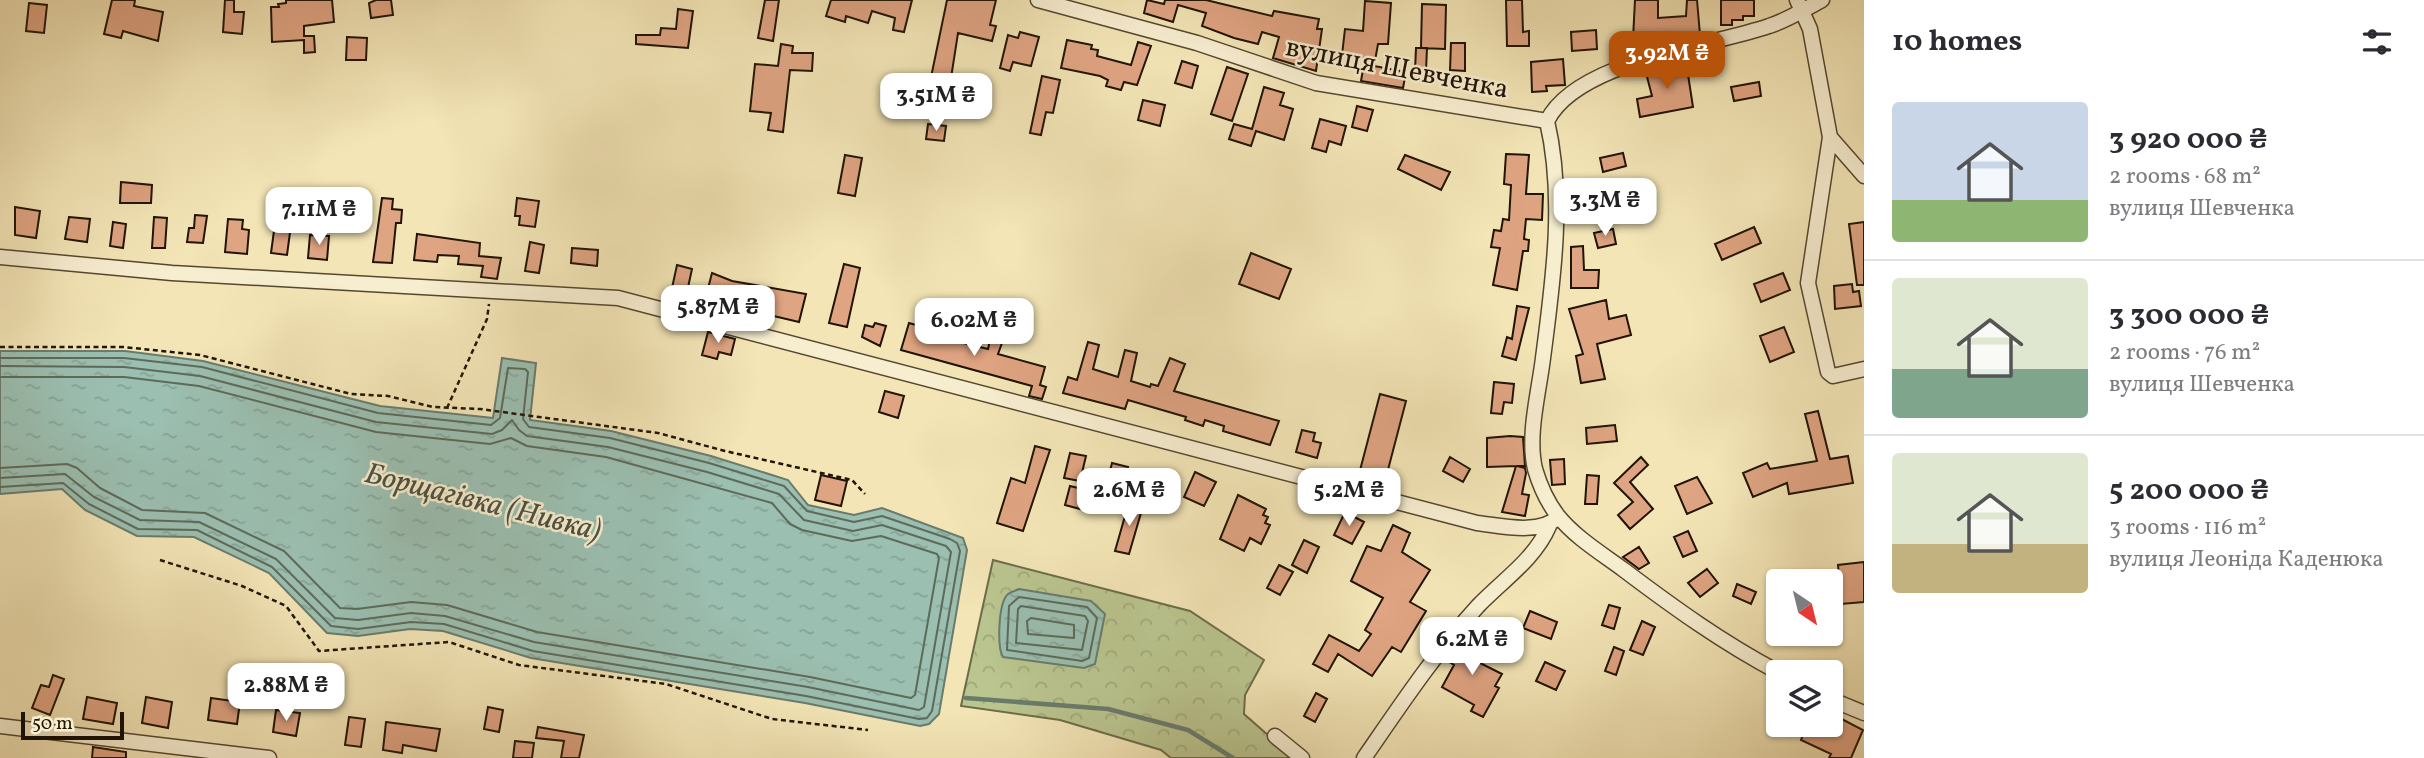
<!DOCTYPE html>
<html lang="en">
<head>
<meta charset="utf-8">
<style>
	body { margin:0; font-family:Vollkorn,serif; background:#f7f7f7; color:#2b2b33; height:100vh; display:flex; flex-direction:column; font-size:26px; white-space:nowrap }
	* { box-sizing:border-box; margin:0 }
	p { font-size:23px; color:#7c7c81 }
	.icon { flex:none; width:38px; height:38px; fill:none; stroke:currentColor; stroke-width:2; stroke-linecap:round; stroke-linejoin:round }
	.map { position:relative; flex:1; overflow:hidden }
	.side { display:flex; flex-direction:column; background:#fff; width:560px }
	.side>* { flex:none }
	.needle { width:46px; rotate:145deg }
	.fabs { position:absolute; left:1766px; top:569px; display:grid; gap:14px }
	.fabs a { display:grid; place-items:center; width:77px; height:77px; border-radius:7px; background:#fff; box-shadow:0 2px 5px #0004; font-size:35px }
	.scale { position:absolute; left:21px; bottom:18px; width:103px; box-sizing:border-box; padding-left:7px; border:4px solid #201404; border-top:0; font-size:19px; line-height:24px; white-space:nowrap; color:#201404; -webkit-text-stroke:5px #f7eed0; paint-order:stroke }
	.price { position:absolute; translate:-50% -60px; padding:0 16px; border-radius:14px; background:#fff; color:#222; font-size:23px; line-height:46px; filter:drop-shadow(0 2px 4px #0008) }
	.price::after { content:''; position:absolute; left:50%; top:42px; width:21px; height:16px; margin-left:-10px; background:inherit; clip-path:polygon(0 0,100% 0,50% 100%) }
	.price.current { background:#b45309; color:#fff }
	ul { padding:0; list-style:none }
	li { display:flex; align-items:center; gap:21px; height:175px; padding:0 28px }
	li+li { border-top:2px solid #e1e1e2 }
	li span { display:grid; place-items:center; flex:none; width:196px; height:140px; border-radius:7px; color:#555 }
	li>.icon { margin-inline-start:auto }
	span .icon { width:84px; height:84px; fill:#fffc; stroke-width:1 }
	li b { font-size:30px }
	h2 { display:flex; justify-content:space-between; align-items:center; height:84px; padding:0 28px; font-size:30px }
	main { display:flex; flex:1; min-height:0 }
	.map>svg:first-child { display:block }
</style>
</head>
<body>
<main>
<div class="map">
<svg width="1864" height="758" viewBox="0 0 1864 758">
	<defs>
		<pattern id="forest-crowns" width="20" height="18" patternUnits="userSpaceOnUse" patternTransform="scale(1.75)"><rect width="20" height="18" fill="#bac58f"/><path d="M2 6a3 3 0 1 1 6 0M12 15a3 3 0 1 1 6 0" fill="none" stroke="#a0a87a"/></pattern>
		<pattern id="water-ripples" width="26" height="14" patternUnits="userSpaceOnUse" patternTransform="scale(1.75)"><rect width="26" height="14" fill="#9bbfb1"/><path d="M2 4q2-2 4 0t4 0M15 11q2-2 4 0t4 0" fill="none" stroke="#85a397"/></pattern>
	</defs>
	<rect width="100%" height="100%" fill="#f3e5b6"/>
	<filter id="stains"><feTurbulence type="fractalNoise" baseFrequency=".00286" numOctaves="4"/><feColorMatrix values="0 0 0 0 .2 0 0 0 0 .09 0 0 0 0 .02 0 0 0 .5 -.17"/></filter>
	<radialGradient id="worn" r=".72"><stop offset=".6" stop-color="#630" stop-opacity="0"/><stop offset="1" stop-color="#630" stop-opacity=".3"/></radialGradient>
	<path fill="url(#forest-crowns)" stroke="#6d6c4a" stroke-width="2" d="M993 560 1190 611 1264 660 1245 695 1244 714 1294 758H1171L1161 750 1060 720 961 706Z"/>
	<path fill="url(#water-ripples)" stroke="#6a7b6c" stroke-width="2" d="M0 351H125L203 361 380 406 493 418 502 358 536 363 530 420 611 431 711 456 788 480 808 505 854 515 882 508 963 538 967 550 939 714 929 724 920 726 805 703 531 658 443 631 410 629 358 636 327 633 269 573 194 537 137 536 85 510 62 489 0 494Z
		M1019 589 1091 601 1105 614 1095 664 1084 668 1003 657C997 647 998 603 1008 594 1011 592 1015 591 1019 589Z"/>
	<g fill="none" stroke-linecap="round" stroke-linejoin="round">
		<path stroke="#5e6a5a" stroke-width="2" d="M0 358H124L202 367 378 413 491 425 500 418 508 368 525 369 528 372 523 419 529 427 610 438 709 463 784 486 807 511 854 522 882 516 950 539 957 543 960 551 932 711 927 718 919 719 806 696 533 651 444 624 411 622 358 629 331 626 272 567 197 530 138 529 89 504 63 483 0 487
			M0 366 124 367 200 376 376 422 492 434 502 430 512 420 519 430 527 436 608 447 707 472 779 494 804 520 853 531 882 525 946 546 951 552 924 707 919 710 808 687 534 642 445 616 411 613 358 620 335 618 276 559 199 522 140 520 94 497 65 474 0 478
			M0 377H124L199 386 376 432 490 444 511 438 527 446 606 457 772 503 790 524 802 530 852 541 881 536 937 554 939 558 915 695 911 698 810 677 537 632 447 605 411 602 357 609 340 608 284 551 205 513 142 510 100 488 77 468 67 464 0 468
			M1019 597 1087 607 1097 618 1089 658 1082 661 1007 650 1009 606Z
			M1021 606 1085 616 1088 621 1082 650 1016 643 1018 609Z
			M1031 618 1074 625V638L1028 634 1027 621Z"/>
		<path stroke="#6a7b6c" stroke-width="4.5" d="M966 698 1108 709 1188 730 1233 758"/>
	</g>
	<path fill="#dfa482" stroke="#201404" stroke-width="2" d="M112 0H135L134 6 163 12 158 41 123 31 121 38 104 34Z
		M225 0H234V12H244L242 34 223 32Z
		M286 0H332L334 22 304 26V36H314L315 52 304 53V40L272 42 271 7H279L278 4 286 3Z
		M376 0H391L393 15 371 18 369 3Z
		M765 0H779L773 41 758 38Z
		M831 0H912L904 32 893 30 895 18 872 11 868 23 846 16 845 22 826 16Z
		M947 0H996L990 25 996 26 992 41 958 33 949 91 929 87Z
		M1147 0 1164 4 1165 0H1206L1272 16 1274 11 1319 19 1317 29H1322L1316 71 1273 58 1279 37 1262 32 1258 44 1234 38 1202 26 1206 13 1178 5 1173 22 1144 13Z
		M1506 0H1522L1523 32 1529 31V46H1507Z
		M1635 0H1658V18L1686 16 1687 0H1697L1700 35 1686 38 1633 39Z
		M1721 0H1754V16H1743V20H1732V25H1721Z
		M1365 1 1391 3 1388 44H1378L1374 66 1406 72 1403 88 1361 81 1365 58 1342 55 1345 29 1363 31Z
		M29 3 47 5 44 33 26 31Z
		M1422 4 1446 5 1445 49 1421 48Z
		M678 9 693 11 688 48 636 44V35H660L661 28 676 29Z
		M1596 30 1597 49 1572 51 1571 32Z
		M1020 32 1039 37 1031 66 1013 62 1010 71 1000 68 1008 35 1018 38Z
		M347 37 367 38 366 60H346Z
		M1067 40 1092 45 1091 49 1098 50 1097 56 1131 65 1138 42 1151 46 1137 85 1124 82 1121 90 1106 86 1108 80 1100 76 1061 68Z
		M1451 43H1465V71L1450 70Z
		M781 44 793 46 792 53H813L812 71 790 70 783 132 768 130 771 113 750 111 755 64 778 66Z
		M1416 48H1427L1426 71H1415Z
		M1563 59 1565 85 1546 86 1547 91 1532 92 1531 62Z
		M1182 61 1198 66 1192 88 1175 83Z
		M1681 61 1682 69 1687 68 1693 107 1640 117 1637 99 1652 96 1646 73Z
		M1227 67 1248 74 1232 121 1211 114Z
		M1042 76 1060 80 1053 113 1046 112 1041 135 1030 133Z
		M1759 82 1761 96 1734 101 1731 87Z
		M1264 87 1284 93 1280 105 1293 109 1284 140 1256 131 1251 146 1229 139 1234 124 1252 129Z
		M1143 100 1165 105 1160 126 1138 120Z
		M1357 106 1373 110 1367 131 1352 127Z
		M1320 119 1346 126 1341 145 1329 141 1326 152 1312 148Z
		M928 124 946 126 944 141 926 139Z
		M1623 153 1626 166 1603 172 1600 158Z
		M1506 154 1529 155 1526 194H1543L1542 220 1526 219 1524 239 1529 240 1528 251H1523L1517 290 1493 285 1500 248 1491 247 1494 230 1501 231 1503 219 1509 220 1511 185 1504 184Z
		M845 155 862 158 855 196 838 193Z
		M1405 155 1450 172 1441 190 1398 169Z
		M121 182 152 185 151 203H120Z
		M1583 185H1598L1596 218 1581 217Z
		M382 198 393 199 392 209 402 210 401 223H396L392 263 373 262Z
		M517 198 539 201 535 227 519 225 520 216H515Z
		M15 207 40 211 36 238 15 235Z
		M195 215 207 216 203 243 187 242 189 228H194Z
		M69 217 90 219 87 242 65 239Z
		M154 217 167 218 165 248H152Z
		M228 219 243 220 242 229 249 230 247 254 225 252Z
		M113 222 126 224 123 248 110 246Z
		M1864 222V285H1857L1849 224Z
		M275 223 291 225 287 255 271 253Z
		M1754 227 1761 243 1722 260 1715 244Z
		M1613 229 1616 244 1598 248 1594 233Z
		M417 234 480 243 479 256 501 258 497 279 481 277 483 266 458 264 459 256 438 255 437 262 414 260Z
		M310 235 329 236 327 260 308 258Z
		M530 242 544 245 539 273 525 271Z
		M1583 246 1584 270H1599L1598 288H1571V247Z
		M572 248 598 250 597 266 571 263Z
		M1251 253 1291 269 1279 299 1239 284Z
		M844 264 860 268 847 327 829 323Z
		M677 265 692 269 687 292 672 288Z
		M712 273 732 281 806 294 799 322 705 300Z
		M1783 273 1790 290 1761 302 1754 284Z
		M1852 284 1853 292 1859 291 1861 306 1835 309 1834 286Z
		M1606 300 1609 319 1626 315 1631 335 1597 344 1605 379 1581 383 1576 356 1583 354 1569 309Z
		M1517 306 1529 308 1516 360 1502 356 1507 337 1512 339Z
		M1004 307 1024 312 1020 328 999 323Z
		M875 323 886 326 880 346 862 337 865 325 873 327Z
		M909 323 934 330 931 335 988 349 990 340 1002 343 998 354 1045 367 1040 385 1046 387 1042 399 1029 396 1032 386 901 350Z
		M1784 327 1794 352 1770 362 1760 336Z
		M708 332 735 339 731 355 719 352 717 359 702 355Z
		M1088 342 1099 345 1093 369 1118 377 1125 350 1137 353 1131 381 1150 387 1151 384 1158 386 1170 358 1185 364 1174 391 1279 421 1270 445 1223 431 1224 426 1205 420 1203 426 1185 420 1186 417 1128 400 1125 409 1063 393 1068 377 1077 380Z
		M1494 382 1514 384 1512 403 1504 402 1502 414 1491 413Z
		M885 391 904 396 898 418 879 412Z
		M1380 394 1406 401 1384 485 1358 478Z
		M1818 411 1830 459 1848 456 1853 483 1789 494 1787 483 1753 497 1743 473 1767 463 1770 469 1817 461 1805 414Z
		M1615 425 1617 441 1587 444 1586 428Z
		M1302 430 1315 433 1313 441 1321 443 1317 458 1296 452Z
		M1510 436 1523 437 1525 466H1517L1525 468 1526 473 1522 494 1529 495 1525 516 1502 512 1516 466 1487 467V438Z
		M1035 446 1050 450 1023 531 997 523 1011 478 1025 483Z
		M1070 453 1086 456 1080 481 1064 478Z
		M1450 457 1470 469 1463 482 1443 471Z
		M1641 457 1648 465 1630 482 1653 509 1630 529 1618 515 1633 502 1614 483Z
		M1564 459 1565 484 1552 485 1550 460Z
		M1112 463 1128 467 1120 499 1104 495Z
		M1195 472 1216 482 1204 506 1184 497Z
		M821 475 847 481 841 506 815 500Z
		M1587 475 1599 476 1597 504H1585Z
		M1697 477 1712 503 1687 514 1675 486Z
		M1155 478 1168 483 1159 507 1146 502Z
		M1070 486 1086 490 1080 509 1065 505Z
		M1238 495 1266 509 1263 515 1268 517 1265 523 1270 525 1261 544 1250 538 1244 551 1220 539Z
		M1129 502 1143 506 1129 554 1115 551Z
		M1345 512 1364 522 1352 544 1334 535Z
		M1393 525 1410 533 1402 552 1430 570 1410 602 1426 611 1401 652 1392 647 1372 676 1338 654 1328 672 1313 664 1329 635 1359 651 1371 634 1365 630 1383 598 1351 581 1367 546 1381 551Z
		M1688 531 1697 551 1683 557 1674 537Z
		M1304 540 1319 547 1307 573 1292 565Z
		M1639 547 1649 563 1639 569 1623 557Z
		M1864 562V602L1841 604 1838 565Z
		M1279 565 1293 572 1280 595 1267 588Z
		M1707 569 1718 583 1700 597 1688 583Z
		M1737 584 1756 592 1751 604 1733 596Z
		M1609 605 1620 608 1614 629 1602 625Z
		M1530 611 1557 622 1551 639 1523 628Z
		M1642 621 1655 627 1643 655 1630 650Z
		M1470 633 1486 645 1474 660 1502 674 1495 686 1499 688 1483 717 1471 711 1474 705 1442 687 1454 665 1448 661Z
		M1614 647 1624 651 1616 675 1605 671Z
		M1545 662 1565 671 1556 690 1536 681Z
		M53 675 64 679 50 715 32 708 41 685 49 687Z
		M1316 693 1327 699 1315 722 1304 716Z
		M87 697 117 703 113 724 83 719Z
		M146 697 172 702 168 728 142 723Z
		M211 698 240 702 237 724 208 720Z
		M488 707 503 710 499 732 484 729Z
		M276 710 300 713 296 736 273 732Z
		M1834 715 1863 730 1851 758H1829L1831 754 1801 740 1806 727 1824 735Z
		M349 717 365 719 361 747 345 745Z
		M386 722 440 729 436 751 403 745 402 753 383 750Z
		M538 727 584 735 579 758H561L564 741 536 738Z
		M515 741 534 743 532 758H513Z
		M93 747 126 752V758H92Z"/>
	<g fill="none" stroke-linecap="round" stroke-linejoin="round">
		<g stroke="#554830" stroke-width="17">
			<path id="minor" d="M1038 0 1197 43 1316 83 1547 121C1565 198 1553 281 1543 358 1539 392 1527 435 1535 469 1540 486 1547 502 1558 516 1576 538 1601 553 1624 570 1673 607 1723 643 1778 672
				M1797 0 1810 29 1830 137 1864 176
				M1547 121C1577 61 1708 47 1769 26 1788 20 1805 9 1822 0
				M1830 137 1808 283 1828 372 1833 376 1864 369
				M0 257 172 273 618 298 1477 523C1503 526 1538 535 1559 517
				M1830 699 1864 713
				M0 726 269 758
				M1275 736 1302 758
				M1364 758C1400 706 1435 653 1478 606 1503 580 1535 559 1549 526"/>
		</g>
		<path stroke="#201404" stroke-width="2.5" stroke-dasharray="5 3.5" stroke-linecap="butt" d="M0 347H123L200 355 351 394 388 396 433 407 480 409 658 433 725 451 852 480 865 494
			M447 408 487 319 489 304
			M160 560 242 586 286 606 319 651 449 642 519 665 666 684 772 719 868 730"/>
		<use href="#minor" stroke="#f7eed0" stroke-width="14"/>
	</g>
	<g text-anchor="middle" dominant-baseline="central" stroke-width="5" stroke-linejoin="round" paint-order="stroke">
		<g font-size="28" fill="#201404" stroke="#f7eed0">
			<text transform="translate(1397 69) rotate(11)">вулиця Шевченка</text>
		</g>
		<g font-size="30" font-style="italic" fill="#4b5041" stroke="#f7eed0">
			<text transform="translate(483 503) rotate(14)">Борщагівка (Нивка)</text>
		</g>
	</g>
	<rect width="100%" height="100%" filter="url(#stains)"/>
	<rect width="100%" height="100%" fill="url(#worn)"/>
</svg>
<div class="fabs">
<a><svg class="needle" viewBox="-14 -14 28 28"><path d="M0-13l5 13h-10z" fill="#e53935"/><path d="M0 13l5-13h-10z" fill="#7c7c81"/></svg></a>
<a><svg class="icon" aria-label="layers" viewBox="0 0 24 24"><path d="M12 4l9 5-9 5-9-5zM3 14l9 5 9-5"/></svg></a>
</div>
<div class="scale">50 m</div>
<b class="price current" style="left:1667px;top:91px">3.92M ₴</b>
<b class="price" style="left:936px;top:133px">3.51M ₴</b>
<b class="price" style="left:1605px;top:238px">3.3M ₴</b>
<b class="price" style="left:319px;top:247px">7.11M ₴</b>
<b class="price" style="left:718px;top:345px">5.87M ₴</b>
<b class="price" style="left:974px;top:358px">6.02M ₴</b>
<b class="price" style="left:1129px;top:528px">2.6M ₴</b>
<b class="price" style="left:1349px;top:528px">5.2M ₴</b>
<b class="price" style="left:1472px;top:677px">6.2M ₴</b>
<b class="price" style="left:286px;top:723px">2.88M ₴</b>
</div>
<section class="side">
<h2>10 homes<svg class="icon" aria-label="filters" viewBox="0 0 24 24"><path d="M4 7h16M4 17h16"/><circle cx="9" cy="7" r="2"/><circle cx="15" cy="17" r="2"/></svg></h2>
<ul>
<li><span style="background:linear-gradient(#c9d6e8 70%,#8fb573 0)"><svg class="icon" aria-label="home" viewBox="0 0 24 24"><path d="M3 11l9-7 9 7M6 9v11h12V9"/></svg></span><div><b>3 920 000 ₴</b><p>2 rooms · 68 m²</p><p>вулиця Шевченка</p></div></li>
<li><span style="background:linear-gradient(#dfe7d0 65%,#7fa58c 0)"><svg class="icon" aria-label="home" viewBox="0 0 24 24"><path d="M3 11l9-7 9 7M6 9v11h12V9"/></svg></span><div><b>3 300 000 ₴</b><p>2 rooms · 76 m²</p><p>вулиця Шевченка</p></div></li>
<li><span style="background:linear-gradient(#dfe7d0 65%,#c2b280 0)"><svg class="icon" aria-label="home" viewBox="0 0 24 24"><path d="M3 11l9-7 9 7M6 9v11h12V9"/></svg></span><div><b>5 200 000 ₴</b><p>3 rooms · 116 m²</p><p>вулиця Леоніда Каденюка</p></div></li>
</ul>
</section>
</main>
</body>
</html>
